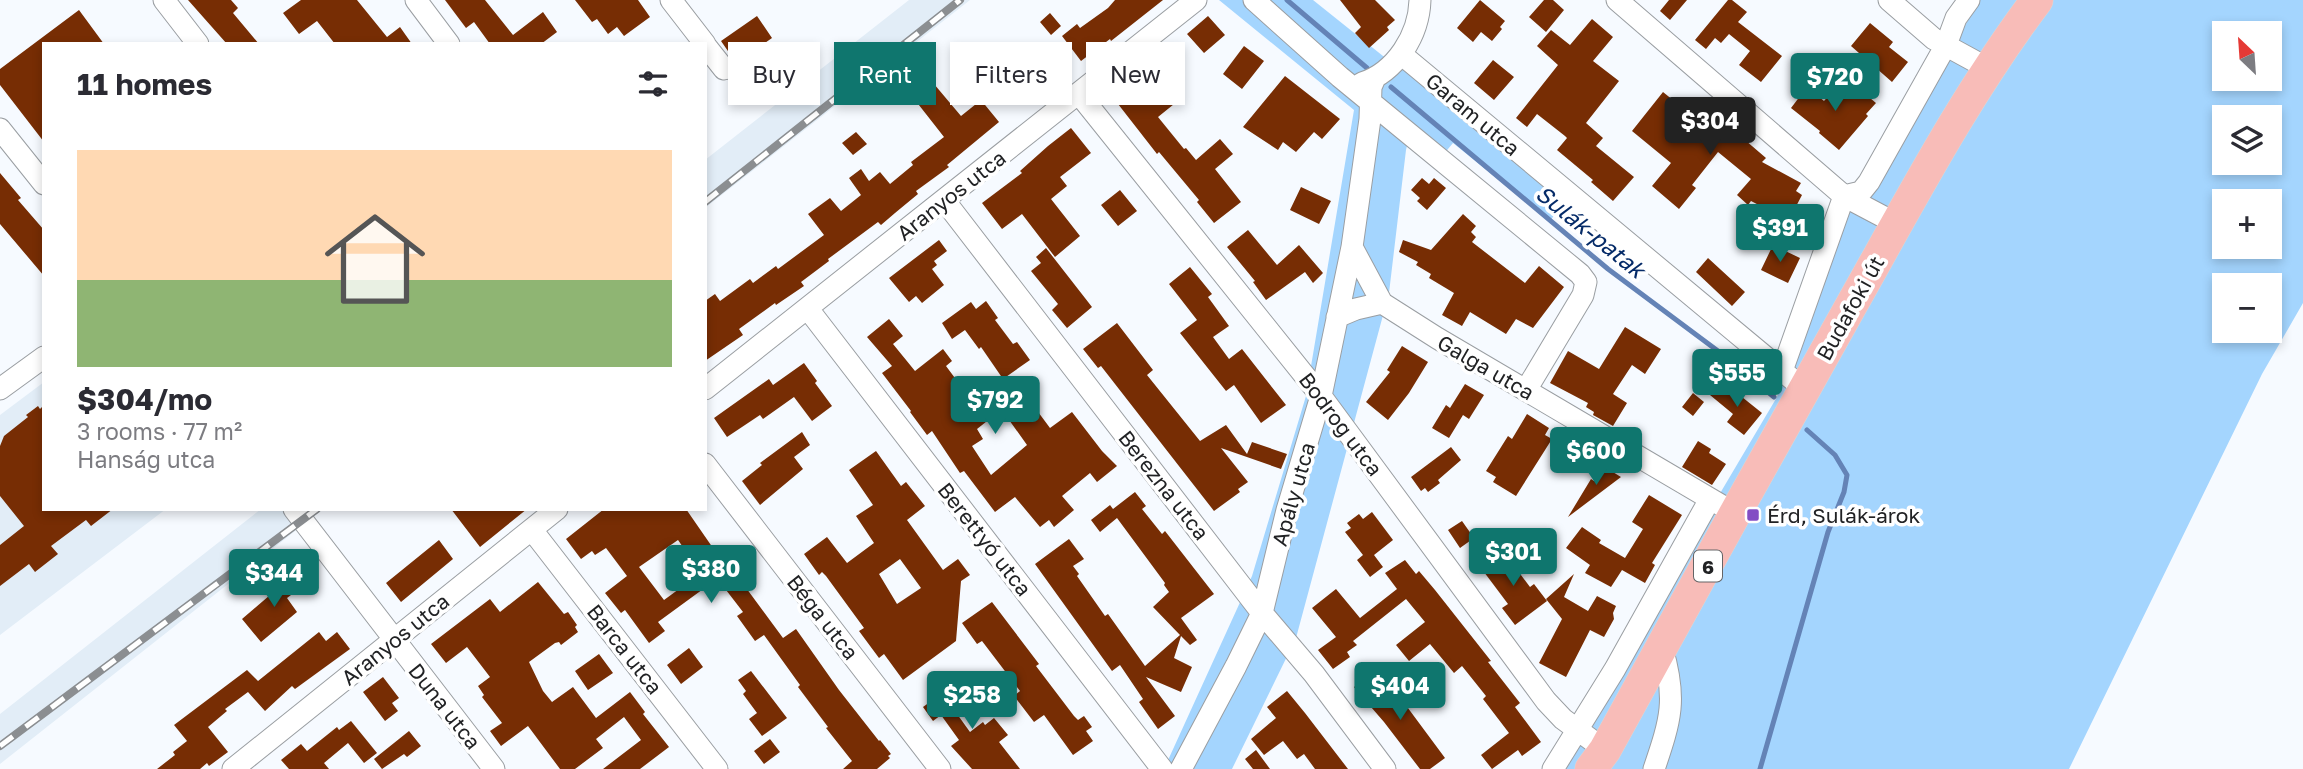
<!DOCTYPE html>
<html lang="en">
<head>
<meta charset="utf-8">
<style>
	body { margin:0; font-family:"Golos Text",sans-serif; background:#f7f7f7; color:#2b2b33; height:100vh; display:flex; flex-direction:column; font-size:26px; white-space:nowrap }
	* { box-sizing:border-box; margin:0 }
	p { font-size:23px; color:#7c7c81 }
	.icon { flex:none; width:38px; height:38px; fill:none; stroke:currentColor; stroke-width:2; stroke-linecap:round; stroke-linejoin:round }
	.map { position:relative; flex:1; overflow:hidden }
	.details { position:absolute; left:42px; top:42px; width:665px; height:469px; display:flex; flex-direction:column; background:#fff; border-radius:0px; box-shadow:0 4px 10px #0003 }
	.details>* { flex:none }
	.banner { position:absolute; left:728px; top:42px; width:665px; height:63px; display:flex; gap:14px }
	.needle { width:46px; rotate:335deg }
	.buttons { position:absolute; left:2212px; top:21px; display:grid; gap:14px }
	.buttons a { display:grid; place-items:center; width:70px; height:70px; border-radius:0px; background:#fff; box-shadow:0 4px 10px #0003; font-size:35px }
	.price { position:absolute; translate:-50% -60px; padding:0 16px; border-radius:7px; background:#0f766e; color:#fff; font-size:23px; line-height:46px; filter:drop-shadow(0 2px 4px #0008) }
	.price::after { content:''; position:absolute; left:50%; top:42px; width:21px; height:16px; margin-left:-10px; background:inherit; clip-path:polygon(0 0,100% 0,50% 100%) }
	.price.on { background:#222; color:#fff }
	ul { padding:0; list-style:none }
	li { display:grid; align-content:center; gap:14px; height:371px; padding:0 35px }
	li span { display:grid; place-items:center; height:217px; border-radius:0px; color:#555 }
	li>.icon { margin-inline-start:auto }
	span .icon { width:126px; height:126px; fill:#fffc; stroke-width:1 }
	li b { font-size:30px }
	h2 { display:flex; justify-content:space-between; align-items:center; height:84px; padding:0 35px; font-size:30px }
	.chip { padding:0 24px; border-radius:0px; background:#fff; box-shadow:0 4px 10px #0003; font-size:24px; line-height:63px }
	.chip.on { background:#0f766e; color:#fff }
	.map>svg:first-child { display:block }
</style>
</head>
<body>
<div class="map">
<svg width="2303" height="769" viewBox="0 0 2303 769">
	<rect width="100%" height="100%" fill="#f6faff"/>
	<path fill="#e2edf7" d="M909 0H970L705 208V160Z
		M44 382V509H166L0 635V415Z
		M261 509H323L0 764V714Z"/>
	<path fill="#a4d5fe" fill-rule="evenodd" d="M1219 0H1313L1383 56 1413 72 1566 199 1550 221 1453 143 1443 155 1411 128 1406 150 1389 293 1296 638 1232 769H1164L1252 576 1306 396 1354 110Z
		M1980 0H2303V303L2262 374 2069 769H1557L1777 397 1844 210 1931 83ZM2224 33H2270V79H2224ZM2224 117H2270V163H2224ZM2224 201H2270V247H2224ZM2224 285H2270V331H2224Z"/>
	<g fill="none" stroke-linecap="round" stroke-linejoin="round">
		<path stroke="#6483b6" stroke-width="5" d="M1287 0 1367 68
			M1391 87 1608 269 1730 360 1774 397
			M1760 769 1828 532 1844 492 1847 475 1835 455 1807 430"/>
	</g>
	<path fill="#772d04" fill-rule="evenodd" d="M188 0H231L238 8 233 13 259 44H227Z
		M301 0H357L387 37 400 27 412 44H335L317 21 299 34 283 13Z
		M445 0H485L513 35 543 12 557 32 541 44H490L474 22 466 28Z
		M575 0H638L650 17 624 36 617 27 608 34 597 19 592 22Z
		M1115 0H1163L1111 41 1110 39 1081 61 1062 36 1077 24 1080 28 1108 8Z
		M1340 0H1375L1395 20 1387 27 1389 30 1369 48 1355 33 1361 27Z
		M1480 0 1505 21 1500 27 1502 29 1492 41 1481 32 1473 42 1457 28Z
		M1544 0H1553L1564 10 1546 32 1529 17Z
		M1669 0H1687L1670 20 1660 11Z
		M1728 0H1732L1747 12 1738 22 1782 56 1761 82 1739 65 1750 51 1729 34 1721 43 1715 38 1706 49 1695 40Z
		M79 10 104 44H44V142L0 85V69Z
		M1050 13 1061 26 1051 35 1040 22Z
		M757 16 772 38 741 60 734 51 730 54 721 41Z
		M1208 16 1225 35 1204 53 1187 34Z
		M1592 19 1613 37 1593 61 1619 81 1586 123 1603 138 1596 146 1634 177 1613 201 1591 182 1593 180 1557 150 1567 138 1565 136 1537 114 1527 127 1516 118 1558 65 1537 46 1551 30 1570 45Z
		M1870 23 1893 42 1889 47 1908 62 1892 82 1851 46Z
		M1244 46 1264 61 1242 89 1223 74Z
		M1039 51 1049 64 1036 74 1026 61Z
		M1493 60 1514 77 1494 100 1474 83Z
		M1024 68 1034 82 1019 93 1009 79Z
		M1173 71 1181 81 1176 86 1184 96 1158 117 1184 149 1186 148 1196 160 1220 139 1233 154 1215 169 1241 202 1214 223 1197 202 1199 200 1159 152 1157 154 1111 95 1132 78 1146 95Z
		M1285 76 1340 119 1322 139 1314 132 1296 152 1283 142 1278 150 1243 127Z
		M1852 83 1876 103 1866 114 1868 116 1839 150 1819 133 1820 131 1791 108 1807 87 1824 101 1831 93 1839 100Z
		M934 84 961 116 981 100 999 122 947 165 949 167 916 191 918 194 895 213 881 225 878 222 828 259 829 261 801 282 804 286 776 305 775 303 739 329 743 335 705 361V301L715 294 720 301 750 279 753 283 776 266 778 269 824 235 808 214 830 198 841 211 861 195 849 178 861 169 869 181 880 172 890 184 913 165 911 162 944 137 915 100Z
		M1663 92 1695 118 1702 110 1707 114 1710 110 1766 158 1762 162 1801 183 1796 191 1802 195 1791 216 1785 213 1782 217 1751 201 1748 205 1737 195 1751 179 1718 152 1692 185 1696 188 1679 209 1652 186 1671 163 1632 131Z
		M1071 128 1091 153 1060 177 1067 186 1051 199 1080 236 1055 257 1022 214 1002 229 982 203 1022 173 1020 171 1048 146Z
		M856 132 867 144 853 155 842 143Z
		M0 173 21 198 18 200 44 230V276L0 224Z
		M1422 178 1429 184 1434 178 1446 188 1427 210 1417 201 1420 198 1411 190Z
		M1301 187 1331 201 1319 224 1290 210Z
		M1120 190 1137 211 1118 226 1101 205Z
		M1463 214 1476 226 1471 232 1476 237 1472 242 1525 283 1539 266 1564 287 1533 328 1516 319 1506 334 1470 312 1462 326 1442 315 1454 293 1429 278 1431 274 1416 265 1418 262 1399 252 1403 240 1431 250Z
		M1248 230 1277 265 1299 245 1323 273 1313 283 1305 272 1266 300 1253 282 1255 281 1227 247Z
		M939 240 947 251 934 261 937 265 932 269 944 285 922 303 916 296 909 302 889 278Z
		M1773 245 1800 258 1788 283 1761 270Z
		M1046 248 1092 307 1067 328 1052 310 1058 304 1031 271 1041 263 1036 257Z
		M1708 258 1745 292 1732 306 1696 272Z
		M1190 267 1212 294 1208 297 1229 326 1213 337 1229 359 1242 349 1286 405 1261 423 1234 385 1226 391 1180 333 1197 320 1169 284Z
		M986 301 998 318 995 320 1013 344 1017 342 1030 360 1003 379 981 347 979 349 965 330 952 339 942 323 971 302 976 309Z
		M889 319 903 336 893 344 915 371 943 349 952 361 946 366 969 397 977 390 996 414 977 429 983 439 972 446 991 475 1027 445 1002 410 1024 393 1050 428 1072 412 1102 451 1117 466 1097 482 1090 473 1062 496 1074 510 1054 527 1049 520 1040 527 1015 497 995 512 964 471 960 473 932 431 927 435 910 412 911 411 882 373 892 366 867 337Z
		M1117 323 1153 370 1147 375 1200 441 1226 425 1247 454 1252 442 1287 454 1281 469 1221 448 1248 482 1238 489 1240 492 1214 511 1101 366 1098 368 1083 349Z
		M1625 327 1661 349 1645 374 1632 365 1613 394 1627 403 1613 426 1593 415 1594 412 1586 407 1588 403 1550 383 1568 351 1599 369Z
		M1402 346 1428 362 1409 393 1388 420 1366 402 1390 372 1387 370Z
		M804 363 817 381 815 383 832 406 812 421 794 397 763 419 760 415 727 437 714 418 769 379 773 385Z
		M1465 384 1484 395 1469 419 1463 415 1449 438 1432 428 1446 405 1450 408Z
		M1718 384 1730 393 1732 389 1762 413 1744 435 1727 422 1733 414 1710 395Z
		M1693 393 1704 402 1693 416 1682 407Z
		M44 405V509H113L91 526 86 520 51 546 58 554 35 572 29 564 0 586V545L24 526 0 496V446L4 436 28 417 26 415 38 406 40 409Z
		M1527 414 1549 428 1545 435 1552 439 1516 496 1493 482 1496 477 1486 471 1508 436 1512 439Z
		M802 432 810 445 794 457 803 469 760 505 742 481 762 465 760 463Z
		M1698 441 1711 449 1709 453 1726 464 1712 485 1682 467Z
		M1451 447 1461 460 1438 480 1440 483 1428 492 1425 488 1421 491 1411 477Z
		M876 451 901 486 906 482 925 506 907 520 943 570 958 559 970 575 961 581 956 641 903 680 884 654 879 658 859 631 864 628 826 576 822 572 819 575 804 554 827 537 847 563 874 543 856 516 873 505 849 470ZM900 559 921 588 897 604 879 574Z
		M1603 466 1621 477 1568 517 1591 479 1594 481Z
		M1135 492 1146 506 1142 509 1162 534 1165 531 1214 594 1181 618 1197 640 1190 645 1181 636 1174 658 1192 667 1181 692 1146 677 1175 716 1158 729 1139 702 1143 699 1120 665 1112 671 1035 564 1069 539 1084 559 1073 566 1079 574 1077 576 1105 616 1108 614 1145 666 1180 635 1153 607 1169 592 1164 585 1165 583 1117 518 1100 532 1091 520 1110 505 1113 509Z
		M1649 495 1682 515 1652 563 1655 565 1645 583 1622 570 1611 587 1585 573 1590 565 1566 548 1582 527 1601 540 1599 543 1625 558 1643 529 1632 522Z
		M451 509H527L480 547Z
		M604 509H686L724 564 727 562 783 638 796 629 839 690 879 741 880 740 891 754 888 756 890 758 877 769H843L852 761 826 728 828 727 798 687 800 685 764 635 755 641 737 616 743 612 723 586 716 592 710 584 658 622 665 631 649 643 625 610 621 613 605 593 627 576 606 548 595 555 592 551 581 559 566 539ZM678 540 701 573 664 600 639 567Z
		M1372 512 1393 540 1374 555 1383 567 1370 577 1357 560 1363 555 1345 532 1351 528 1347 523 1359 514 1363 519Z
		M1462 521 1474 538 1460 548 1448 530Z
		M439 540 453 559 401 602 386 583Z
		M1503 551 1530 587 1534 584 1547 601 1515 625 1502 608 1508 604 1481 568Z
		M1405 560 1416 574 1419 571 1435 590 1491 661 1488 662 1520 703 1515 707 1541 742 1522 756 1518 750 1492 769 1481 755 1509 733 1483 699 1486 696 1462 666 1454 673 1430 644 1409 661 1396 645 1425 622 1406 599 1353 641 1357 645 1347 652 1350 657 1333 669 1318 650 1336 637 1312 608 1336 589 1360 618 1397 589 1385 573Z
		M298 571 307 583 287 598 297 612 261 642 242 619Z
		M1574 574 1564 597 1588 611 1597 596 1616 606 1613 613 1614 619 1604 637 1590 630 1566 677 1539 663 1562 619 1546 599Z
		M538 582 564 614 568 612 577 625 575 627 578 632 561 645 559 642 555 643 529 662 543 691 552 702 573 687 596 718 630 692 645 712 643 714 669 747 640 769H603L641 740 624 717 596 739 603 748 575 769H560L528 726 501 746 490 731 502 723 482 697 484 695 478 686 490 677 467 647 446 663 431 644 490 599 500 612Z
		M992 602 1039 664 1036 666 1074 716 1078 720 1084 716 1092 727 1086 731 1093 741 1073 755 1044 715 1034 722 1014 696 1020 691 982 641 977 644 962 623Z
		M319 632 326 641 337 632 350 649 295 689 292 686 265 711 248 692 225 709 227 711 208 727 228 752 209 766 207 763 200 769H157L175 755 173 752 187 741 174 725 247 670 258 681Z
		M689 648 703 667 681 684 667 665Z
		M599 654 613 673 588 690 575 671Z
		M751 671 787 718 762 736 749 719 757 713 743 694 746 691 738 680Z
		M1376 671 1399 702 1402 700 1445 758 1430 769H1420L1384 722 1371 707 1369 708 1354 687Z
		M967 675 977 688 952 707 970 732 983 722 985 725 994 718 1008 735 999 742 1020 769H972L951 746 959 740 941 715 933 721 923 707Z
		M383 677 399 698 392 703 398 711 385 721 363 692Z
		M1287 691 1305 713 1348 769H1315L1304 754 1297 759 1283 741 1264 755 1251 739 1276 718 1267 707Z
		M351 721 377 753 364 763 348 743 324 763 329 769H289L281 760 301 744 307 751 337 727 339 730Z
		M409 731 421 746 407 757 404 754 382 769 374 759Z
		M770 739 780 752 764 764 754 751Z
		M1256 750 1270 769H1253L1245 759Z"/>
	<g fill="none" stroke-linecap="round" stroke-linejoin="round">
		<g stroke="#9a9ea2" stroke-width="23">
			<path id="street" d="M164 0 198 44
				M416 0 449 44
				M671 0 705 44
				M1254 0 1340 77 1580 274 1586 282 1583 295 1526 390
				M1617 0 1844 196 1897 224
				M1889 0 1934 39 1989 69
				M705 45 724 69
				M1401 54 1804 389
				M1362 83C1396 72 1419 35 1420 0
				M1079 94 1321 396 1546 701 1563 719 1605 750
				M0 129 44 184
				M944 200 1262 613 1314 674 1385 769
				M1352 247 1382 303 1437 338 1736 514
				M808 309 1162 769
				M1337 317 1356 309 1382 303
				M1782 371 1844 196 1861 192 1869 182 1946 45 1956 18 1969 0
				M0 389 44 357
				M705 389 1196 0
				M705 464 940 769
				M294 509 494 769
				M532 530 717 769
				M233 769 557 509
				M1181 769 1236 666 1262 613 1287 510 1321 396 1352 247 1370 119 1371 87 1375 78
				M1553 769 1615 669 1710 499
				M1654 769C1671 719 1677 699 1662 648"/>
		</g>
		<g stroke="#d7d7d8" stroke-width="33">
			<path id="primary" d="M1591 769 1605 750C1686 601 1769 452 1852 304 1910 201 1966 94 2037 0"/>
		</g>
		<use href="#street" stroke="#fff" stroke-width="21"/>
		<use href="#primary" stroke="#f8bcb8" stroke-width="32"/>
		<g stroke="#8b8e91" stroke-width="8">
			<path id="rail" d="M705 202 960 0
				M0 746 317 509"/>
		</g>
		<use href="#rail" stroke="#fff" stroke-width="5" stroke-dasharray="16" stroke-linecap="butt"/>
	</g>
	<rect fill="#834dc4" stroke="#fff" stroke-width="2.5" x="1746" y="508" width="14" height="14" rx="3.5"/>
	<g text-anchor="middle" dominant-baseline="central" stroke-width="7" stroke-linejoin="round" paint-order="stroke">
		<rect fill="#fff" stroke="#646466" stroke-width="2" x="1694" y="550.5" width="28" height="31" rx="5"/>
		<g font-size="19" font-weight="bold" fill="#212224">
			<text x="1708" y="566">6</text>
		</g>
		<g font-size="21" fill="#212224" stroke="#fff">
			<text transform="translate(1473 114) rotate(40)">Garam utca</text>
			<text transform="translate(951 195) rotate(-38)">Aranyos utca</text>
			<text transform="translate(1850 308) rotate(-61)">Budafoki út</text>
			<text transform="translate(1486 367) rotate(30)">Galga utca</text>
			<text transform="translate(1341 424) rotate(53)">Bodrog utca</text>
			<text transform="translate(1164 485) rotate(52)">Berezna utca</text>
			<text transform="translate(1293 494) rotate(-74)">Apály utca</text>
			<text transform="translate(985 539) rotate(52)">Berettyó utca</text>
			<text transform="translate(823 617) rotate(52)">Béga utca</text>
			<text transform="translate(395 639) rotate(-39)">Aranyos utca</text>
			<text transform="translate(625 649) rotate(52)">Barca utca</text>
			<text transform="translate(445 706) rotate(52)">Duna utca</text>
		</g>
		<g font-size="21" fill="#212224" stroke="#fff" text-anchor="start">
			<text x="1767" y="515">Érd, Sulák-árok</text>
		</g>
		<g font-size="23" font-style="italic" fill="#052b68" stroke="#fff">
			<text transform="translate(1591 231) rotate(39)">Sulák-patak</text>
		</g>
	</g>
</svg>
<div class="buttons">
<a><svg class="needle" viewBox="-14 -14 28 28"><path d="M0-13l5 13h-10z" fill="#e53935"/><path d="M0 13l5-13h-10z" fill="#7c7c81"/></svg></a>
<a><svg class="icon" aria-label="layers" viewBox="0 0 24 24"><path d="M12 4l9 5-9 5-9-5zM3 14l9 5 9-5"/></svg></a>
<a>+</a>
<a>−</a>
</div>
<b class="price" style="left:1835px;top:113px">$720</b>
<b class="price on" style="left:1710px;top:157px">$304</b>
<b class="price" style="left:1780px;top:264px">$391</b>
<b class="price" style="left:1737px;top:409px">$555</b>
<b class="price" style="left:995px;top:436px">$792</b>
<b class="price" style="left:1596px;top:487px">$600</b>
<b class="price" style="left:1513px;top:588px">$301</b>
<b class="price" style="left:711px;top:605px">$380</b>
<b class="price" style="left:274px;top:609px">$344</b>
<b class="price" style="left:1400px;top:722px">$404</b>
<b class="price" style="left:972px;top:731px">$258</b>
<div class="banner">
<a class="chip">Buy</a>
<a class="chip on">Rent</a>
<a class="chip">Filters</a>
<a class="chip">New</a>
</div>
<section class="details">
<h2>11 homes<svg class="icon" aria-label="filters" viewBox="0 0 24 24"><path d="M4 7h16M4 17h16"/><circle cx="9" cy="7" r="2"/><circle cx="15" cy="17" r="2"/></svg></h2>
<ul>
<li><span style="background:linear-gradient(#ffd9b3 60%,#8fb573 0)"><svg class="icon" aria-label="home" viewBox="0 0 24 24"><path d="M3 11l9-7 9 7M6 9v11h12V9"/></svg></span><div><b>$304/mo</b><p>3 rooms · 77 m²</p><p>Hanság utca</p></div></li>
</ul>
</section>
</div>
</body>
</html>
